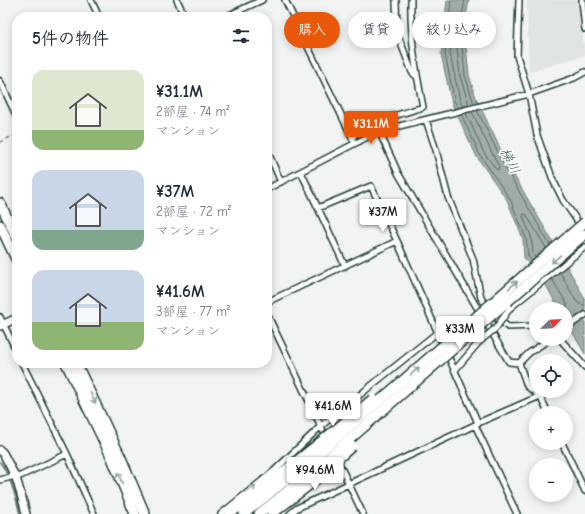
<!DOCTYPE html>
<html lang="ja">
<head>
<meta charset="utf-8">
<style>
	body { margin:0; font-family:"Comic Neue","Klee One",sans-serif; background:#f6f6f7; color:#1f2937; height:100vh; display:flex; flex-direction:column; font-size:15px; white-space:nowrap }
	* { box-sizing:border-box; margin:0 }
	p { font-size:13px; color:#747a83 }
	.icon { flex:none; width:22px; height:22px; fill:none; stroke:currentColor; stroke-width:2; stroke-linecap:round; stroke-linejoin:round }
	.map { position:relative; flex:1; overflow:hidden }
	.drawer { position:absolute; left:12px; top:12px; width:260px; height:356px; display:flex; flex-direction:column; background:#fff; border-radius:16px; box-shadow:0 2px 10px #0003 }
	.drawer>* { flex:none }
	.banner { position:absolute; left:284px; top:12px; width:241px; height:36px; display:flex; gap:8px }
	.needle { width:26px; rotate:66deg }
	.fabs { position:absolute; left:529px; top:302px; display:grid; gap:8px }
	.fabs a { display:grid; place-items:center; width:44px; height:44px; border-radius:50%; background:#fff; box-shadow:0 2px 10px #0003; font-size:20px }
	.price { position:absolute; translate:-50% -34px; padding:0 9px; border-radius:4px; background:#fff; color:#222; font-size:13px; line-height:26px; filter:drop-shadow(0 1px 2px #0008) }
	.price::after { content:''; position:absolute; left:50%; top:24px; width:12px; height:9px; margin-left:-6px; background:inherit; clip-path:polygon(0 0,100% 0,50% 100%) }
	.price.current { background:#ea580c; color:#fff }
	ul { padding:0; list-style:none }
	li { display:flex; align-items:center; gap:12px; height:100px; padding:0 20px }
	li span { display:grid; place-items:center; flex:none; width:112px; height:80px; border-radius:12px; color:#555 }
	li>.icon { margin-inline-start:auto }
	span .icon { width:48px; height:48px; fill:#fffc; stroke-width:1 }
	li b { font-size:17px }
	h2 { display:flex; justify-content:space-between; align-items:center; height:48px; padding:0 20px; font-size:17px }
	.chip { padding:0 14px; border-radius:18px; background:#fff; box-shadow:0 2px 10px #0003; font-size:14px; line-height:36px }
	.chip.current { background:#ea580c; color:#fff }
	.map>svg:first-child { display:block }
</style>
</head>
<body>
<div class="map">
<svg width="585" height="514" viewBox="0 0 585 514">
	<rect width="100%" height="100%" fill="#f2f3f3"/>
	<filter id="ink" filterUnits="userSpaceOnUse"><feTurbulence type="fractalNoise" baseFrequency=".025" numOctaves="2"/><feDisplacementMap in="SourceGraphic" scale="8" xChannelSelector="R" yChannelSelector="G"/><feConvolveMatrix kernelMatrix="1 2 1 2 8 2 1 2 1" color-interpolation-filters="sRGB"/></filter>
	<g filter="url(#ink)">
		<path fill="#e0e4e3" d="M527 0H579L585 55 529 72Z"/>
		<path fill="#a1adaa" stroke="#6d807b" d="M447 0H469L464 27 469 75 476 98 509 167 568 268 585 299V354L566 321V309H559L547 287 524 258 523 239 507 200 477 157 452 104 441 54Z"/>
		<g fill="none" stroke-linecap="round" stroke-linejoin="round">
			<path stroke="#536a63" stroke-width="1" d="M451 0 445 54 455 103 458 108
				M465 0 460 27 465 75 474 104
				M463 107 460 101 450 54 452 39 454 38 456 39 460 76 469 105
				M477 110 506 169 550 245
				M466 113 484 153 496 169 498 170 499 167 472 112
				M461 114 480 155 510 199 526 238 528 256 532 261
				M535 258 533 254 531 236 523 216 524 214H526L546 248
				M560 272 576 301 580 304 585 305
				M552 279 567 304V314L574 318"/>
			<path stroke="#6d807b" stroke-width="2" d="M0 462C11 477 16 496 20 514"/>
			<g stroke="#1f3d34" stroke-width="8">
				<path id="street" d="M91 0 99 17
					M177 0 185 17
					M285 0 353 139
					M396 0 397 33 412 72 417 77
					M519 0 517 56 529 94 537 135 553 180 563 200 582 228
					M582 0 585 29
					M225 17 262 0
					M0 81 17 117
					M426 120 436 150 448 197 473 259 481 298 495 317 508 327 536 326
					M379 131 398 173 509 362 519 363
					M352 138C362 123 405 113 423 107 416 72 410 37 411 0
					M267 150 281 182
					M301 172 318 208 371 186 397 241 478 423
					M267 189 379 131 529 94 574 78 585 72
					M318 208 345 266
					M267 302 397 241
					M510 308 585 247
					M267 314 327 439
					M0 317 17 352
					M566 328 585 315
					M560 339 585 367
					M22 363 67 454 94 514
					M519 363 527 386 540 396 548 413
					M519 363 529 353 550 339
					M455 370 479 342
					M475 425 517 514
					M562 443 585 491
					M337 459 363 514
					M16 478 67 454
					M0 480 15 476
					M221 514 274 471 321 426 438 332
					M290 514 297 508 475 425 478 423 540 396"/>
			</g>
			<g stroke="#1f3d34" stroke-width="10">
				<path id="secondary" d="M0 326 17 318
					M0 450 3 453 16 478 22 498 26 514"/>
			</g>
			<g stroke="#1f3d34" stroke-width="12">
				<path id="highway" d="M0 203 17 238
					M0 225 17 261
					M66 363 112 458 135 514
					M76 363 121 458 145 514
					M230 514 317 445
					M244 514 322 451
					M259 514 327 459
					M272 514 309 485 332 464"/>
			</g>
			<path stroke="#1f3d34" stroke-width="1" stroke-dasharray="4 3" stroke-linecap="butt" d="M0 142 17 134"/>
			<use href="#street" stroke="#fff" stroke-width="5"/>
			<use href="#secondary" stroke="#fff" stroke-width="7"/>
			<use href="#highway" stroke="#fff" stroke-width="9"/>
			<g stroke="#1f3d34" stroke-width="8" stroke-linecap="butt">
				<path id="street-bridge" d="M479 342 496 328 510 308"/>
			</g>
			<g stroke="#1f3d34" stroke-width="12" stroke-linecap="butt">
				<path id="highway-bridge" d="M317 445 373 399
					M322 451 585 222
					M327 459 585 234
					M332 464 352 446"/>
			</g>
			<use href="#street-bridge" stroke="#fff" stroke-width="5"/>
			<use href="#highway-bridge" stroke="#fff" stroke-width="9"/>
		</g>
		<defs><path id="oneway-shaft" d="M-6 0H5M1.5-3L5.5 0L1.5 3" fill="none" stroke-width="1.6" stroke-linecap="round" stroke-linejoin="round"/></defs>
		<g stroke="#8f9e9a">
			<use href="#oneway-shaft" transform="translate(556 259) rotate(139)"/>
			<use href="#oneway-shaft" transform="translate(513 285) rotate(-41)"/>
			<use href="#oneway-shaft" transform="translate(415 371) rotate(-41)"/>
			<use href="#oneway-shaft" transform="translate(93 398) rotate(65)"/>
			<use href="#oneway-shaft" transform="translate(120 478) rotate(-112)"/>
			<use href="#oneway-shaft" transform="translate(251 489) rotate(-39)"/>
		</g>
	</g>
	<g text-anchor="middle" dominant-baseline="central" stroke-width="3" stroke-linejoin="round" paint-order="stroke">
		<g font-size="14" font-style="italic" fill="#465f57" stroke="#fff">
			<text transform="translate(510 161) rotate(62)">梯川</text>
		</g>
	</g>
</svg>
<div class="fabs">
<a><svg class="needle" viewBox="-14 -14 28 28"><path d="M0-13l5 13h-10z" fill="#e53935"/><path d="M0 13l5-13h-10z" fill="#747a83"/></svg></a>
<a><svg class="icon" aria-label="locate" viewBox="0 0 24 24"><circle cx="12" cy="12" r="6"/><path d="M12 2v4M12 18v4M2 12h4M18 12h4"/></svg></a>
<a>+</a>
<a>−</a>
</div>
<b class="price current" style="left:371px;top:145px">¥31.1M</b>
<b class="price" style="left:383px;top:233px">¥37M</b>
<b class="price" style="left:460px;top:350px">¥33M</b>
<b class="price" style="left:333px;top:427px">¥41.6M</b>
<b class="price" style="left:315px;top:491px">¥94.6M</b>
<div class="banner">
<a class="chip current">購入</a>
<a class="chip">賃貸</a>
<a class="chip">絞り込み</a>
</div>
<section class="drawer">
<h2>5件の物件<svg class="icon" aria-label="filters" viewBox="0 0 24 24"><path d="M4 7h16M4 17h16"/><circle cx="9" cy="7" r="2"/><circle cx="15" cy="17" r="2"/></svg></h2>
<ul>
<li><span style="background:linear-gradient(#dfe7d0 75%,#8fb573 0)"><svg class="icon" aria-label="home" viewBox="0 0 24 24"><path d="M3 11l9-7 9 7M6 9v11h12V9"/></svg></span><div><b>¥31.1M</b><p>2部屋 · 74 m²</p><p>マンション</p></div></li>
<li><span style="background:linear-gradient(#c9d6e8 75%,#7fa58c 0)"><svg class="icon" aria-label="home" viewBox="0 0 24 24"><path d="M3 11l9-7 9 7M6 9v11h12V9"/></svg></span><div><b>¥37M</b><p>2部屋 · 72 m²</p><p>マンション</p></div></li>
<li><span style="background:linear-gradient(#c9d6e8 65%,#8fb573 0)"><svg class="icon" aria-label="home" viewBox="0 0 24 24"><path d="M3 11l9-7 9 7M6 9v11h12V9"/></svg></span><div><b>¥41.6M</b><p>3部屋 · 77 m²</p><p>マンション</p></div></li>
</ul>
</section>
</div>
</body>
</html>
